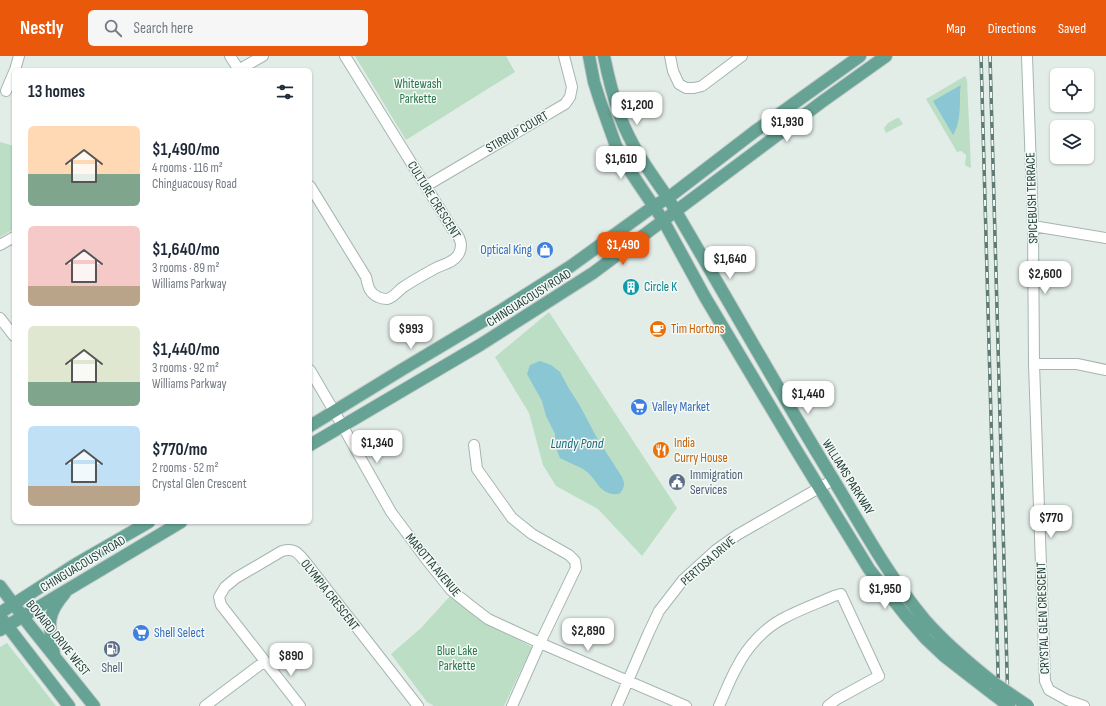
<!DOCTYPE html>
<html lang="en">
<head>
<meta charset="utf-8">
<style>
	body { margin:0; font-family:"Sofia Sans Condensed",sans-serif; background:#f6f6f7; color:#1f2937; height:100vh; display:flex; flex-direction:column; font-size:15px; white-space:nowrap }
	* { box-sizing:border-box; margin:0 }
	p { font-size:13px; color:#747a83 }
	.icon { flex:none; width:22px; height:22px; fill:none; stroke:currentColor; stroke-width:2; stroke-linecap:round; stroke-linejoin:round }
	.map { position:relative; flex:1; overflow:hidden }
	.sheet { position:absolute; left:12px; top:12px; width:300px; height:456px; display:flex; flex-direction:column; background:#fff; border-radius:6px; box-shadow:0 1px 3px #0004 }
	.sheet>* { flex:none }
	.buttons { position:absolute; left:1050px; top:12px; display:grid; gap:8px }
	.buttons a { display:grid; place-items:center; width:44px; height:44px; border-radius:6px; background:#fff; box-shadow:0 1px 3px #0004; font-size:20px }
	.price { position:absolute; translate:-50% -34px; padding:0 9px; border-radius:8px; background:#fff; color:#222; font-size:13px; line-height:26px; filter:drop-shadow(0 1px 2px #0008) }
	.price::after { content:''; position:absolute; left:50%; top:24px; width:12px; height:9px; margin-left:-6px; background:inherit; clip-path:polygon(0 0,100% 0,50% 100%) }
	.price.selected { background:#ea580c; color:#fff }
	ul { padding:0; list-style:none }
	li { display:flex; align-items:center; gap:12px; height:100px; padding:0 16px }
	li span { display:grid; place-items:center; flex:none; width:112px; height:80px; border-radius:6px; color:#555 }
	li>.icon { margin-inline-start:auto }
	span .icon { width:48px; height:48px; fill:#fffc; stroke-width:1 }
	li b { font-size:17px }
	h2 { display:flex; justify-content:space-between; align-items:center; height:48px; padding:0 16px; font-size:17px }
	header { display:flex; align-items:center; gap:24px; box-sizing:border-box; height:56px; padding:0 20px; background:#ea580c; color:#fff }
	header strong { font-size:19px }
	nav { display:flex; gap:22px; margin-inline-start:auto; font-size:14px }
	.search { width:280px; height:36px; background:#f6f6f7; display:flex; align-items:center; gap:10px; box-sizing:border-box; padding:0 14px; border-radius:6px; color:#747a83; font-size:15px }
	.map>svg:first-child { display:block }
</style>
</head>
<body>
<header>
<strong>Nestly</strong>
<div class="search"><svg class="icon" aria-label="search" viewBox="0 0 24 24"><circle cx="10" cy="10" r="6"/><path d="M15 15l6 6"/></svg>Search here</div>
<nav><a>Map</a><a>Directions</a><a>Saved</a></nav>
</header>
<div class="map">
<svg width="1106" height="650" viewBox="0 0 1106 650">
	<rect width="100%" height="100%" fill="#e3ede8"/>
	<path fill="#bbdec5" d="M355 0H506L515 16 406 84Z
		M965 20 967 24 971 111 970 112 965 109 966 99 961 95 957 96 926 43Z
		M897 62H899L903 68 886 77 884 72 888 67Z
		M0 86 14 90V173L0 181Z
		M549 256 677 452 642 500 598 453 556 430 543 409 529 357 495 301Z
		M451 539 484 564 532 591 504 650H434L427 646 391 598 421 572Z
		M7 587 56 650H0V591Z"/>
	<path fill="#8ac6d3" d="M961 29C960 33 960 35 960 39 960 52 960 68 953 79L933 45Z
		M540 305 551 309 560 316 568 331 580 350 597 382 622 421C625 428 625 432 619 438 598 440 598 422 583 413 576 409 567 406 560 402L556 392 555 378 546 360 542 345 527 318 530 309Z"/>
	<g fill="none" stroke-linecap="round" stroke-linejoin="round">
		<g stroke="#a5b5af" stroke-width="12">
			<path id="minor" d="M230 0 239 14
				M670 0 673 15 679 28 686 32H694L702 30 742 0
				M1027 0 1033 170 1034 308 1045 625 1049 634 1067 644 1084 650
				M15 14 19 0
				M238 14 263 0
				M6 35 14 16
				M310 130 366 221C368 230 369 237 378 241 380 242 384 243 387 243 393 242 397 236 402 232 412 225 423 219 434 213 442 208 452 208 458 199 464 190 460 180 453 174L345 0
				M426 130 565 48 570 41 572 31 564 0
				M1033 170 1106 182
				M0 189 14 181
				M0 262 14 280
				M1034 308H1077L1106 314
				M310 314 334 355 391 456 426 503 451 534 471 550 488 563 540 587 686 650
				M474 389 477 413 512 462 532 478 569 499 575 505 576 512 540 587 512 650
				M205 650 265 605
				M300 650 221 549 219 541 225 531 236 522 282 495C294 492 297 496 304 504L418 650
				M617 650 649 576 659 555 683 524 716 494 737 479 833 424
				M719 650C725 637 730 623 737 611 747 591 765 571 786 561 801 553 818 547 834 540L841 538 879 620 837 643 828 650"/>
		</g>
		<g stroke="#c1c9c7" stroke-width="14">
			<path id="major" d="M589 0 594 26 600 45 616 90 632 118 663 164 705 241 795 392 869 513 906 560 926 583 944 600 993 638
				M604 0C608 20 613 40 620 60 631 90 649 115 668 142 723 235 776 330 833 423 862 471 889 521 925 564 946 588 970 608 994 627
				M310 370 403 313 500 255 571 210 654 150 668 142 754 76 860 0
				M310 389 480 289 593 217 823 45 886 0
				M0 530 30 570 94 650
				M0 557 76 508 149 466
				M2 563 69 650
				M0 574 181 466
				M54 598C49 570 45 560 65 537"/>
		</g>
		<use href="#minor" stroke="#fff" stroke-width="10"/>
		<use href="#major" stroke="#66a395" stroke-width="12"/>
		<g stroke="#5d7a73" stroke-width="3.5">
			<path id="rail" d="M981 0 999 650
				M990 0 1008 650"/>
		</g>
		<use href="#rail" stroke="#f3f9f6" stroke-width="2" stroke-dasharray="6" stroke-linecap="butt"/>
		<g stroke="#c1c9c7" stroke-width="14" stroke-linecap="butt">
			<path id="major-bridge" d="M994 627 1028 650
				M993 638 1009 650"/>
		</g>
		<use href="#major-bridge" stroke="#66a395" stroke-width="12"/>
	</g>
	<defs>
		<g id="shop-disc" transform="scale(0.9)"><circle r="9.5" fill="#3f7fe0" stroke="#f3f9f6"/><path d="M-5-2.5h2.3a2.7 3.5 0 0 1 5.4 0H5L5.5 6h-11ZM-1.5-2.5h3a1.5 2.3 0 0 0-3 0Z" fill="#fff"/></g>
		<g id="building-disc" transform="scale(0.9)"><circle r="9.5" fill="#0f9aa8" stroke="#f3f9f6"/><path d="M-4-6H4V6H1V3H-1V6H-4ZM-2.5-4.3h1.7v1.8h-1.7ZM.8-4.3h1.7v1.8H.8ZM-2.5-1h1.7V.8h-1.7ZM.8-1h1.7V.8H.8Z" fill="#fff"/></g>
		<g id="cafe-disc" transform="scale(0.9)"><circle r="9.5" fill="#e8710a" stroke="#f3f9f6"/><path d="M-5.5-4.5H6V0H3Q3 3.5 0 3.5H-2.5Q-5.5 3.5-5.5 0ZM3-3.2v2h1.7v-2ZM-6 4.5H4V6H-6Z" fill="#fff"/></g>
		<g id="supermarket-disc" transform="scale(0.9)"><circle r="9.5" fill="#3f7fe0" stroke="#f3f9f6"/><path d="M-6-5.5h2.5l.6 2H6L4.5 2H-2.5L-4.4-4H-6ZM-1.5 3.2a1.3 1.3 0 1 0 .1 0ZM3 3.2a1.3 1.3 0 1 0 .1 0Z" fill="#fff"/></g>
		<g id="restaurant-disc" transform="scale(0.9)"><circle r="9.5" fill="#e8710a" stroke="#f3f9f6"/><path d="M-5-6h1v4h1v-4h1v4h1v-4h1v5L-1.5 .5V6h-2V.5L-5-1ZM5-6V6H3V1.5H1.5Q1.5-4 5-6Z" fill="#fff"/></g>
		<g id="civic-disc" transform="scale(0.9)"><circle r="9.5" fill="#5c6f8a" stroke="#f3f9f6"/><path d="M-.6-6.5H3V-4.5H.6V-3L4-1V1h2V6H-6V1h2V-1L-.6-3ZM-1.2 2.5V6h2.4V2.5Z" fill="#fff"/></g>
		<g id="fuel-disc" transform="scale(0.9)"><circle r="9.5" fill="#5c6f8a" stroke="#f3f9f6"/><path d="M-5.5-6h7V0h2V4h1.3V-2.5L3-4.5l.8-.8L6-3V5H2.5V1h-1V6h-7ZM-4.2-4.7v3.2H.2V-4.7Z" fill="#fff"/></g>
	</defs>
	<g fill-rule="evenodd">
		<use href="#shop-disc" x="545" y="194"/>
		<use href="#building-disc" x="631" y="231"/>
		<use href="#cafe-disc" x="658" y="273"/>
		<use href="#supermarket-disc" x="639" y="351"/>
		<use href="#restaurant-disc" x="661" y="394"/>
		<use href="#civic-disc" x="677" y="426"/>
		<use href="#supermarket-disc" x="141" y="577"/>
		<use href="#fuel-disc" x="112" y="593"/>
	</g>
	<g text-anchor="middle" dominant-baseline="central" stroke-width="3" stroke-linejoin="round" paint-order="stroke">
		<g font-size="13" fill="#2b764a" stroke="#f3f9f6">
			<text x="418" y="28">Whitewash<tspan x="418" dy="15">Parkette</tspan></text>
			<text x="457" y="595">Blue Lake<tspan x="457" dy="15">Parkette</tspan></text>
		</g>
		<g font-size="13" fill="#223f37" stroke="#f3f9f6">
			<text transform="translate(517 76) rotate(-30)">STIRRUP COURT</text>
			<text transform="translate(1032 142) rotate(-92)">SPICEBUSH TERRACE</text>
			<text transform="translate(434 144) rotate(58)">CULTURE CRESCENT</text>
			<text transform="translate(529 242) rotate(-32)">CHINGUACOUSY ROAD</text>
			<text transform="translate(848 421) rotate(58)">WILLIAMS PARKWAY</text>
			<text transform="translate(708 505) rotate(-41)">PERTOSA DRIVE</text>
			<text transform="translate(83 508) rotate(-31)">CHINGUACOUSY ROAD</text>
			<text transform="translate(433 509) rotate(50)">MAROTTA AVENUE</text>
			<text transform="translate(330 539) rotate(52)">OLYMPIA CRESCENT</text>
			<text transform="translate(1043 562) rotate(-92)">CRYSTAL GLEN CRESCENT</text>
			<text transform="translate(58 582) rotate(51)">BOVAIRD DRIVE WEST</text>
		</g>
		<g font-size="13" fill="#366cbe" stroke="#f3f9f6" text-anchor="start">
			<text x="532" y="194" text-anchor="end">Optical King</text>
			<text x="652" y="351">Valley Market</text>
			<text x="154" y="577">Shell Select</text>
		</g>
		<g font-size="13" fill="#0d838f" stroke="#f3f9f6" text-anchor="start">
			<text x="644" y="231">Circle K</text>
		</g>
		<g font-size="13" fill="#c56008" stroke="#f3f9f6" text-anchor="start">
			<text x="671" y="273">Tim Hortons</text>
			<text x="674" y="387">India<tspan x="674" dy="15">Curry House</tspan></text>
		</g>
		<g font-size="13" fill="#4e5e75" stroke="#f3f9f6" text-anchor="start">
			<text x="690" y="419">Immigration<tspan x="690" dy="15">Services</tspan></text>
			<text x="112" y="612" text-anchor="middle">Shell</text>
		</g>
		<g font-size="14" font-style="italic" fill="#1b6a7c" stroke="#f3f9f6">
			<text x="577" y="387">Lundy Pond</text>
		</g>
	</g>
</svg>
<div class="buttons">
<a><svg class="icon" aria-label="locate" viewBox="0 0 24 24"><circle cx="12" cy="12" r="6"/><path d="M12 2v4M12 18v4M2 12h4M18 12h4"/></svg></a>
<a><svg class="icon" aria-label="layers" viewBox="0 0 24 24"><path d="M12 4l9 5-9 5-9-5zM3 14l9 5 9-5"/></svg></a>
</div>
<b class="price" style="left:637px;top:70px">$1,200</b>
<b class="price" style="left:787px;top:87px">$1,930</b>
<b class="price" style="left:621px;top:124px">$1,610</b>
<b class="price selected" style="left:623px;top:210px">$1,490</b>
<b class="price" style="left:730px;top:224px">$1,640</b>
<b class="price" style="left:1045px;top:239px">$2,600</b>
<b class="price" style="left:411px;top:294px">$993</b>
<b class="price" style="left:808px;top:359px">$1,440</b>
<b class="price" style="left:377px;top:408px">$1,340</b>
<b class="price" style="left:1051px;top:483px">$770</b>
<b class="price" style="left:885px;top:554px">$1,950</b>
<b class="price" style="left:588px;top:596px">$2,890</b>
<b class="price" style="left:291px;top:621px">$890</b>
<section class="sheet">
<h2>13 homes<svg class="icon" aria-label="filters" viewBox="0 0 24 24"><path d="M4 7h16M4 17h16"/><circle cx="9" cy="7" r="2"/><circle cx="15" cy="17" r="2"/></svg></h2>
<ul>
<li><span style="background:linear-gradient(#ffd9b3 60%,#7fa58c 0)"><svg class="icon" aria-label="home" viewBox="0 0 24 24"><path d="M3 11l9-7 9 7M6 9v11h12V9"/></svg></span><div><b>$1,490/mo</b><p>4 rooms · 116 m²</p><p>Chinguacousy Road</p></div></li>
<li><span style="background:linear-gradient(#f6c9c9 75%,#b9a48a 0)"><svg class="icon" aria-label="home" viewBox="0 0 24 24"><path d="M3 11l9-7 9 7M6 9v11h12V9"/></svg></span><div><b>$1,640/mo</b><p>3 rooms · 89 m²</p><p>Williams Parkway</p></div></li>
<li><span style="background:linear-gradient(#dfe7d0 70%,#7fa58c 0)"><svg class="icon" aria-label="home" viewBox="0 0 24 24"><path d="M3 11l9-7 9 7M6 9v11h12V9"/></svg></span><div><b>$1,440/mo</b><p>3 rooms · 92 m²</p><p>Williams Parkway</p></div></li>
<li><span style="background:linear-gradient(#bfe0f5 75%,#b9a48a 0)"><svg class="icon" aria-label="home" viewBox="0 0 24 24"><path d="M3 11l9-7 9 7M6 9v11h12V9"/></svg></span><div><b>$770/mo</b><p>2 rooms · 52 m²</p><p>Crystal Glen Crescent</p></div></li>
</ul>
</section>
</div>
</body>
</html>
